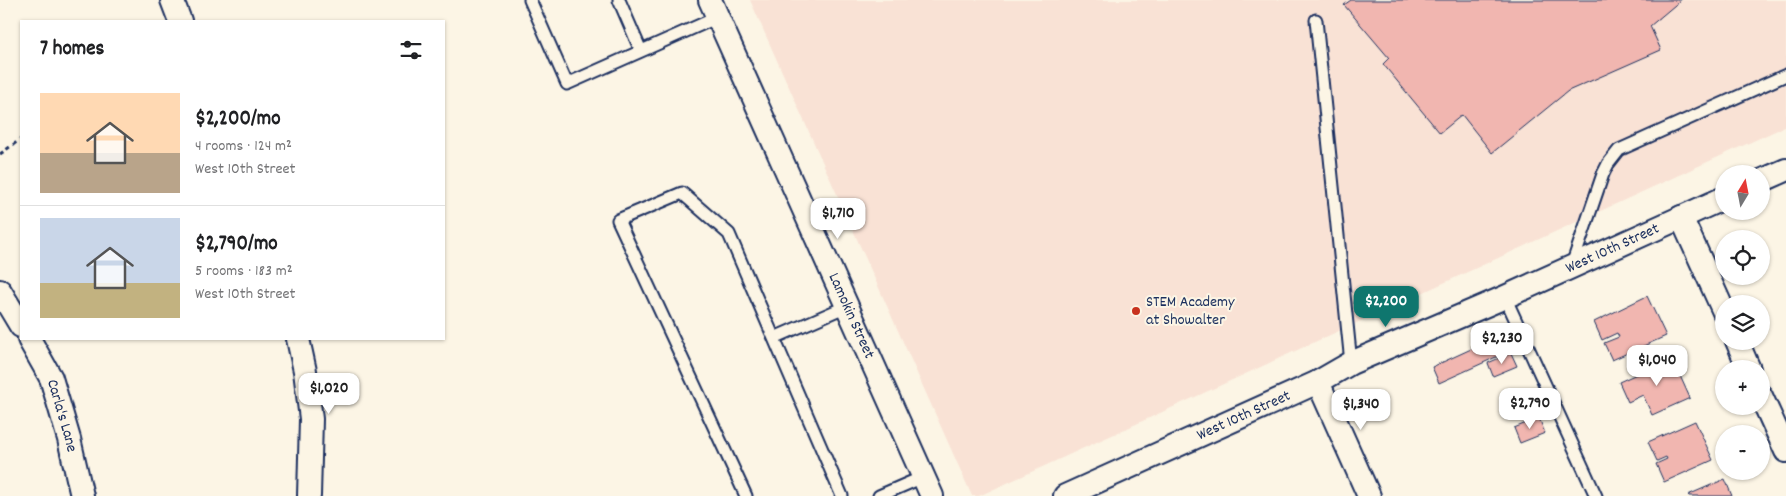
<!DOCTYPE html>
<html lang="en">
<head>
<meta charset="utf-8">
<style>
	body { margin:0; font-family:Dekko,sans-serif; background:#f6f6f6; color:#202124; height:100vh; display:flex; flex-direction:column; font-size:19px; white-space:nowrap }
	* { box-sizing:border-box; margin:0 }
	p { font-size:16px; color:#757577 }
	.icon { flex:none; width:28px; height:28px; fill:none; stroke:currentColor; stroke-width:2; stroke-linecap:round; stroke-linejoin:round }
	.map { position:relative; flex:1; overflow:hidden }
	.drawer { position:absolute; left:20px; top:20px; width:425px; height:320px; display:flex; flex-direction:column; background:#fff; border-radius:0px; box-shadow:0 1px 4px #0004 }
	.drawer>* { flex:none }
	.needle { width:32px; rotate:10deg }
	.controls { position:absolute; left:1715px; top:165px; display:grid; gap:10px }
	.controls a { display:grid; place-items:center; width:55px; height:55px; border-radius:50%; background:#fff; box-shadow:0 1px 4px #0004; font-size:25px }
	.price { position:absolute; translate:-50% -42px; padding:0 11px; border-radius:10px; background:#fff; color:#222; font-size:16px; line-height:32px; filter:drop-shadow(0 1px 2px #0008) }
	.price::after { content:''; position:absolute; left:50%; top:30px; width:15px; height:11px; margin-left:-8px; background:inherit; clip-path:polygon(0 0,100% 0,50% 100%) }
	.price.active { background:#0f766e; color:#fff }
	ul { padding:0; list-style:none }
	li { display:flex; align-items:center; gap:15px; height:125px; padding:0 20px }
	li+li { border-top:1px solid #e0e0e0 }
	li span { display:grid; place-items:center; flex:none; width:140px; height:100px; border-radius:0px; color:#555 }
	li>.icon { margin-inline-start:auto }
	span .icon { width:60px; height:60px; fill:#fffc; stroke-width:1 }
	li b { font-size:21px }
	h2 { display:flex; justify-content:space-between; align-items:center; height:60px; padding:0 20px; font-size:21px }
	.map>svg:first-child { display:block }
</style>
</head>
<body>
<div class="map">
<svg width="1786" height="496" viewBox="0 0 1786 496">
	<rect width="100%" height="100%" fill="#fcf5e5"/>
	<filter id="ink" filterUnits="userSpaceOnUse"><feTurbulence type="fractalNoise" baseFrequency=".02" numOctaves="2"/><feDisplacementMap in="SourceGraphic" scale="10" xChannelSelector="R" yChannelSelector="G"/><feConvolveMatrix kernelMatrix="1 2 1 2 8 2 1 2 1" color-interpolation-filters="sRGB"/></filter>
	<g filter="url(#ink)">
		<path fill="#f9e2d5" d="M750 0H1786V126L979 496H972Z"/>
		<path fill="#f1b6b0" stroke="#1b2f5e" d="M1351 0H1681L1650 26 1661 50 1568 91 1492 153 1462 115 1440 133 1383 64 1389 58 1344 5Z
			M1647 296 1666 336 1612 360 1604 343 1619 337 1617 333 1602 340 1594 322Z
			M1501 337 1507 352 1439 383 1432 367 1482 344 1483 346Z
			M1511 353 1517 366 1493 376 1488 363Z
			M1672 358 1690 398 1652 415 1643 395 1628 402 1619 382Z
			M1539 418 1545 433 1520 443 1514 428Z
			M1695 421 1713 460 1664 482 1656 464 1667 459 1666 457 1657 461 1648 442Z
			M1725 479 1732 496H1689L1688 495Z"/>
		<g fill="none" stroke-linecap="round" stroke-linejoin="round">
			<g stroke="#1b2f5e" stroke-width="15">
				<path id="lane" d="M530 0 567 84 718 17
					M619 0 641 51
					M1316 20 1351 363
					M1572 265 1603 174 1608 164 1619 150 1786 75
					M1505 297 1596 496
					M774 338 847 306
					M746 496 618 220 682 193 729 234 842 496
					M879 496 923 477"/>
			</g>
			<g stroke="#1b2f5e" stroke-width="26">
				<g id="street">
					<path d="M172 0 180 21"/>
					<path id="s1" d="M710 0 932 496"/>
					<path d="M1761 181 1786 170"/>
					<path d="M1681 217 1724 312"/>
					<path d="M0 291 21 326"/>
					<path id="s2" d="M29 339 51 378 69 439 82 496"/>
					<path d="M298 339 305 371 311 419 309 496"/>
					<path d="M1737 341 1749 369"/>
					<path d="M1318 382 1369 496"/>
					<path d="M1761 396 1786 451"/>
					<path id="s3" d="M1065 496 1318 382 1351 363 1505 297 1724 198"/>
				</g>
			</g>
			<path stroke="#1b2f5e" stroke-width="3" stroke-dasharray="4 4" stroke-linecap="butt" d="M0 154 21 139"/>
			<use href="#lane" stroke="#fcf5e5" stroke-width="11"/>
			<use href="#street" stroke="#fcf5e5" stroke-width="22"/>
		</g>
	</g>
	<circle fill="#c8321e" stroke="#fcf5e5" stroke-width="2" cx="1136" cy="311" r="5"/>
	<g text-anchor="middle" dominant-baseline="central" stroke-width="4" stroke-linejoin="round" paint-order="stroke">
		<g font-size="16" fill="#1b2f5e" stroke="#fcf5e5">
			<text stroke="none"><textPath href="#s3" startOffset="601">West 10th Street</textPath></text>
			<text stroke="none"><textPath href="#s1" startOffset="346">Lamokin Street</textPath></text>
			<text stroke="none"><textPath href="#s3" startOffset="196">West 10th Street</textPath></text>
			<text stroke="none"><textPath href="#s2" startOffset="84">Carla's Lane</textPath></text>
		</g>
		<g font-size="16" fill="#1b2f5e" stroke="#fcf5e5" text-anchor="start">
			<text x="1146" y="302">STEM Academy<tspan x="1146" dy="18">at Showalter</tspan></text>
		</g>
	</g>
</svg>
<div class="controls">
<a><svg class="needle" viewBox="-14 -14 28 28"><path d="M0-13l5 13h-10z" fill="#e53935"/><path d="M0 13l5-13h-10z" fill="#757577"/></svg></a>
<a><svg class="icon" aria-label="locate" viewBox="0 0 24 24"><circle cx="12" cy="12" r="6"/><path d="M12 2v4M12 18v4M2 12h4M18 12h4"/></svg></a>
<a><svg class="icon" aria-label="layers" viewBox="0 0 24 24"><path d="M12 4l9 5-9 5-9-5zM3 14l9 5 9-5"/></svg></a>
<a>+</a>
<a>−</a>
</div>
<b class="price" style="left:838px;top:240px">$1,710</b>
<b class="price active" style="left:1386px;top:328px">$2,200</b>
<b class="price" style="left:1502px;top:365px">$2,230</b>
<b class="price" style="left:1657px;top:387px">$1,040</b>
<b class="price" style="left:329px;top:415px">$1,020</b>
<b class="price" style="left:1530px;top:430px">$2,790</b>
<b class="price" style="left:1361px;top:431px">$1,340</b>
<section class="drawer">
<h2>7 homes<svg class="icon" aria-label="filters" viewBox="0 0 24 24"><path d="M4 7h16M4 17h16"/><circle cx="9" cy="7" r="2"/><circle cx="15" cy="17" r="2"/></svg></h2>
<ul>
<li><span style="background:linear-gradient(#ffd9b3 60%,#b9a48a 0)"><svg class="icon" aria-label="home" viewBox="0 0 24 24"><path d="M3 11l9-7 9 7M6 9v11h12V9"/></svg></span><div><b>$2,200/mo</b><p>4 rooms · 124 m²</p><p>West 10th Street</p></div></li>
<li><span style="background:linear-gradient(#c9d6e8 65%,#c2b280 0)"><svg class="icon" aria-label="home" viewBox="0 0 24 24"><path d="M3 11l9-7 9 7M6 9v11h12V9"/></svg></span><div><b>$2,790/mo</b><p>5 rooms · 183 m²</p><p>West 10th Street</p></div></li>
</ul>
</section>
</div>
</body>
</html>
